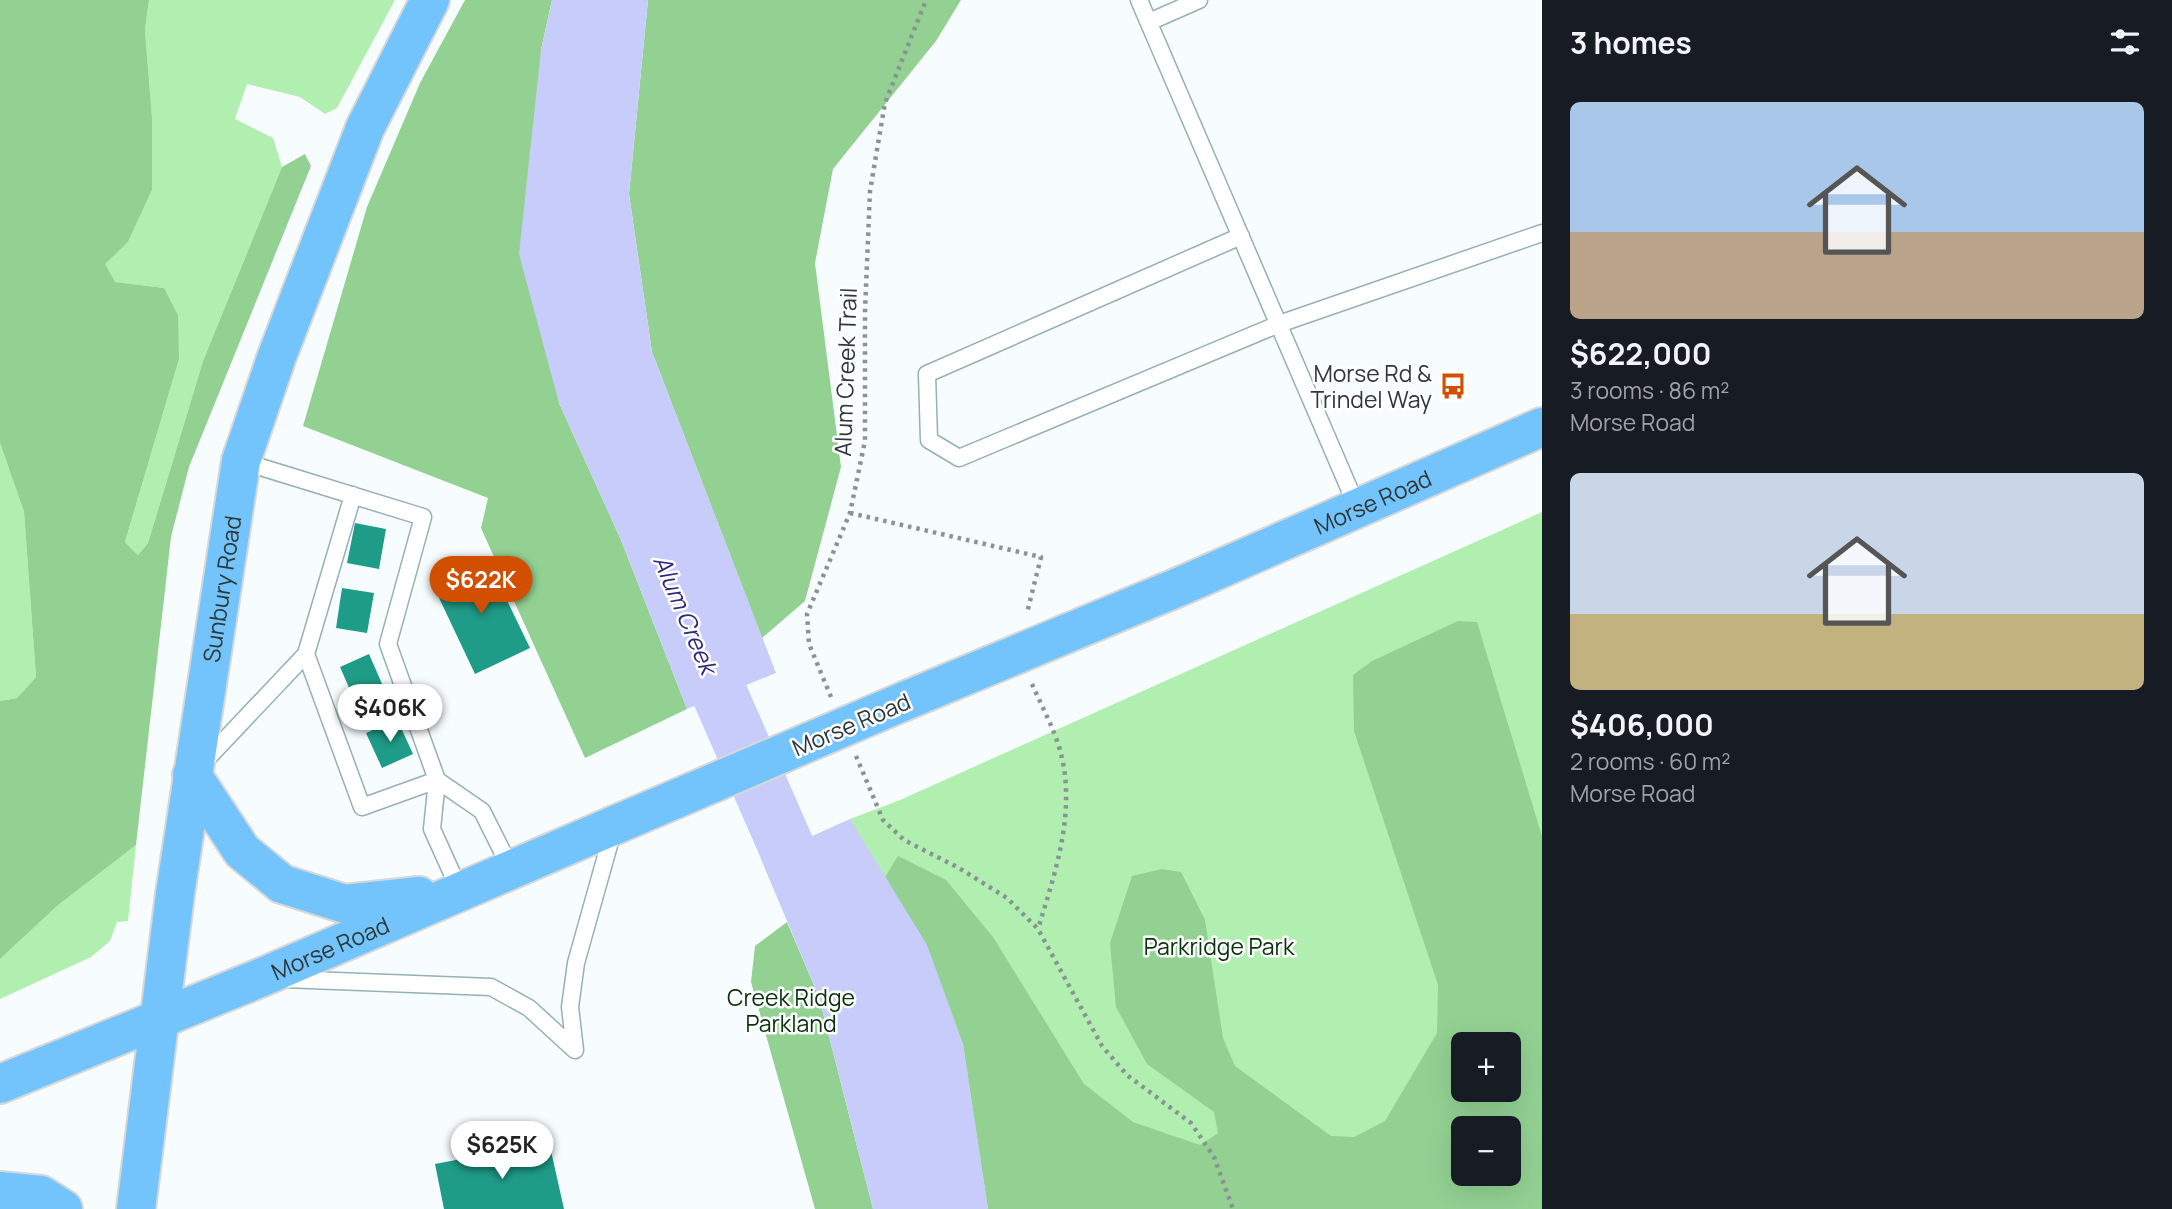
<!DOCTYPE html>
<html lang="en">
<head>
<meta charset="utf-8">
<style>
	body { margin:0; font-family:Manrope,sans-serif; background:#242831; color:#f1f3f6; height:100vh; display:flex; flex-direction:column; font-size:26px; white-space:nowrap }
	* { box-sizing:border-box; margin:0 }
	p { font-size:23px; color:#9ea1a6 }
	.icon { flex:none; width:38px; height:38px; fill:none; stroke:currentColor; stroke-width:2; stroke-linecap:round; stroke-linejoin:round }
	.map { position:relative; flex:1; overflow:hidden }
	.details { display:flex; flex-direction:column; background:#171b24; width:630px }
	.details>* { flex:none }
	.tools { position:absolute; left:1451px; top:1032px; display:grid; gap:14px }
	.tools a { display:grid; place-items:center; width:70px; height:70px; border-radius:10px; background:#171b24; box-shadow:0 7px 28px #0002; font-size:35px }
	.price { position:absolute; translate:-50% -60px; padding:0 16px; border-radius:24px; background:#fff; color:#222; font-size:23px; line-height:46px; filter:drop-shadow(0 2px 4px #0008) }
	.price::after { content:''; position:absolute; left:50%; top:42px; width:21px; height:16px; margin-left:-10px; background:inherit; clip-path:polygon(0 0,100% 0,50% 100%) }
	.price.active { background:#d34f00; color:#fff }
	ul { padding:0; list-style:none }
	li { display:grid; align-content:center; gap:14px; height:371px; padding:0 28px }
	li span { display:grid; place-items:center; height:217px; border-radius:10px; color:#555 }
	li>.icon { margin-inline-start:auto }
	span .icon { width:126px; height:126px; fill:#fffc; stroke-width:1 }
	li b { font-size:30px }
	h2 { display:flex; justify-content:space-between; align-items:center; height:84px; padding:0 28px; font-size:30px }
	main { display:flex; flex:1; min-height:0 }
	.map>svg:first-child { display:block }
</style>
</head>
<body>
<main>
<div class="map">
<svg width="1542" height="1209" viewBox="0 0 1542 1209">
	<rect width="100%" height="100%" fill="#f7fdfe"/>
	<path fill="#b0efb0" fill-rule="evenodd" d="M149 0H395L337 108 325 114 300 97 247 84 235 119 273 138 282 167 203 361 148 543 138 555 125 542 179 359 164 288 114 282 104 264 128 242 152 190V117L145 30Z
		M0 443 24 512 36 677 17 698 0 701Z
		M1542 512V1085L1508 1129H1463V1174L1484 1209H926L849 942 850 819 900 800ZM1463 1045H1508V1090H1463Z
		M136 845 128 921 117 922 110 941 91 957 0 999V959L57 906Z"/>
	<path fill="#93d193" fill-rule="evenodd" d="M0 0H149L145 30 152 117V190L128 242 105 264 115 282 164 288 178 315 179 359 125 542 138 555 148 543 203 361 282 167 305 154 311 166 189 467 171 537 136 845 57 906 0 959V701L17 698 36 677 24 512 0 443Z
		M465 0H552L541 50 559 403 621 540 687 709 585 758 481 528 488 498 303 426 367 207 420 83Z
		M648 0H961L936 41 833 169 815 263 841 467 805 601 762 638 652 352 629 194Z
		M1458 621 1477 622 1542 836V1209H988L963 1044 885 877 898 856 946 880 993 937 1084 1084 1133 1122 1200 1145 1218 1133 1214 1112 1147 1064 1116 1007 1110 943 1132 876 1162 869 1181 872 1205 920 1223 1038 1235 1066 1331 1136 1354 1137 1385 1121 1437 1033 1438 985 1354 731 1353 675 1372 661ZM1463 1045H1508V1090H1463ZM1463 1129H1508V1174H1463Z
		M787 922 819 997 873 1209H815L751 982 755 946Z"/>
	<path fill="#c8ccfb" d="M552 0H648L629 194 652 352 776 673 687 709 621 540 559 403 519 254 541 50Z
		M850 819 927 945 963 1044 988 1209H873L819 997 761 859Z"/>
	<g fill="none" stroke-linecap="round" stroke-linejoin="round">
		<path stroke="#c8ccfb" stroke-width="56" d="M690 626 817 917"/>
	</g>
	<path fill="#1f9c88" d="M355 523 386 529 379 569 347 563Z
		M486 557 530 648 475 674 432 583Z
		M342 588 374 593 367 633 336 628Z
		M369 654 386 693 357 706 340 667Z
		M397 719 413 754 382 768 366 733Z
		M549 1142 564 1209H444L435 1164Z"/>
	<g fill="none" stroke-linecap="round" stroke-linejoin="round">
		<g stroke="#95b0b6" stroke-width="19">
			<path id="lane" d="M1139 0 1358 509
				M1149 22 1199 0
				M1241 236 927 374 929 440 959 458 1279 324 1542 233
				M241 461 423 517 388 644 437 780 432 829 460 891
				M306 654 353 495
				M203 763 306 654 362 807 437 780
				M437 780 482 811 511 869
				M284 979 491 987 529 1008 575 1050
				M575 1050 570 1007 576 963 613 831"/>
		</g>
		<g stroke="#d5d7d8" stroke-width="42">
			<g id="primary">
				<path id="s1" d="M907 700 1181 586 1542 427"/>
				<path d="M192 775 242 851 282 884 345 904 419 896"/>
				<path id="s2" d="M0 1084 260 978 615 825"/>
				<path d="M0 1191 41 1195 63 1209"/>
				<path id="s3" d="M136 1209 175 894 241 461 277 356 365 128 430 0"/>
			</g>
		</g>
		<path stroke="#8a9394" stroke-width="4.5" stroke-dasharray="3.5 5" stroke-linecap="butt" d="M850 513 1041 557 1027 613
			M1032 684C1042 707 1055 730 1061 754 1076 813 1055 873 1038 929
			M831 697 809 644 807 614 850 513 865 441V311L870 191 885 103 926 0
			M856 756 883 820 904 840 959 868 1007 898 1038 929 1102 1046 1127 1075 1191 1123 1214 1157 1233 1209"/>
		<use href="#lane" stroke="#fff" stroke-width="16"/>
		<use href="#primary" stroke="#73c4fc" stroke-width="38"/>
		<g stroke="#d5d7d8" stroke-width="42" stroke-linecap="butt">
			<path id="primary-bridge" d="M615 825 907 700"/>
		</g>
		<use href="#primary-bridge" stroke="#73c4fc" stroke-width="38"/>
	</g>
	<defs>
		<g id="bus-bare" transform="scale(2.1)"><path d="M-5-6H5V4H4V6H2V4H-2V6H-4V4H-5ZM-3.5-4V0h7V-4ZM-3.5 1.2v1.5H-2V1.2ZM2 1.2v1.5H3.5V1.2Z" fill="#d34f00" stroke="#fff" stroke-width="2.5" paint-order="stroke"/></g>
	</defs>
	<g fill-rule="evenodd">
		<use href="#bus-bare" x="1453" y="386"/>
	</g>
	<g text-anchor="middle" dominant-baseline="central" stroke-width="5" stroke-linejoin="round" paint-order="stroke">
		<g font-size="23" fill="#2d383a" stroke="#fff">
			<text transform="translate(845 372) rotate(-88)">Alum Creek Trail</text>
			<text stroke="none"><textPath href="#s1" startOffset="506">Morse Road</textPath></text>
			<text stroke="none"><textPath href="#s3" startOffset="626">Sunbury Road</textPath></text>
			<text transform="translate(851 724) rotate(-23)">Morse Road</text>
			<text stroke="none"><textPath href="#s2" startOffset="357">Morse Road</textPath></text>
		</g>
		<g font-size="23" fill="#2d383a" stroke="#fff" text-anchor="end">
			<text x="1432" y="373">Morse Rd &amp;<tspan x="1432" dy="26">Trindel Way</tspan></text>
		</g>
		<g font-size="23" fill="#06330b" stroke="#fff">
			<text x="1219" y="946">Parkridge Park</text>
			<text x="791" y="997">Creek Ridge<tspan x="791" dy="26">Parkland</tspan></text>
		</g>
		<g font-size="24" font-style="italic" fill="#31297e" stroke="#fff">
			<text transform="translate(686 614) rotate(67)">Alum Creek</text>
		</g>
	</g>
</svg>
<div class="tools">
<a>+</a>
<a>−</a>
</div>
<b class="price active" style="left:481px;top:616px">$622K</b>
<b class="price" style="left:390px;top:744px">$406K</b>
<b class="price" style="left:502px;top:1181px">$625K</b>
</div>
<section class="details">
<h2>3 homes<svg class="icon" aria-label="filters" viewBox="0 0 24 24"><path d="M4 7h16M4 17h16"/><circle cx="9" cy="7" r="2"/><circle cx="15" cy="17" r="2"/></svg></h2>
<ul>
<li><span style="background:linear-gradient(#a9c7e8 60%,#b9a48a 0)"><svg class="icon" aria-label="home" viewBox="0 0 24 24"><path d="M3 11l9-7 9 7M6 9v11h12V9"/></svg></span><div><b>$622,000</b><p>3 rooms · 86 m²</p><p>Morse Road</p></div></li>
<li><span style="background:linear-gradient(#c9d6e8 65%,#c2b280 0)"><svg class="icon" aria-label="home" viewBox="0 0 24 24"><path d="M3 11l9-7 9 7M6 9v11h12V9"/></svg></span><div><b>$406,000</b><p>2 rooms · 60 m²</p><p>Morse Road</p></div></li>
</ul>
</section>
</main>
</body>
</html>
